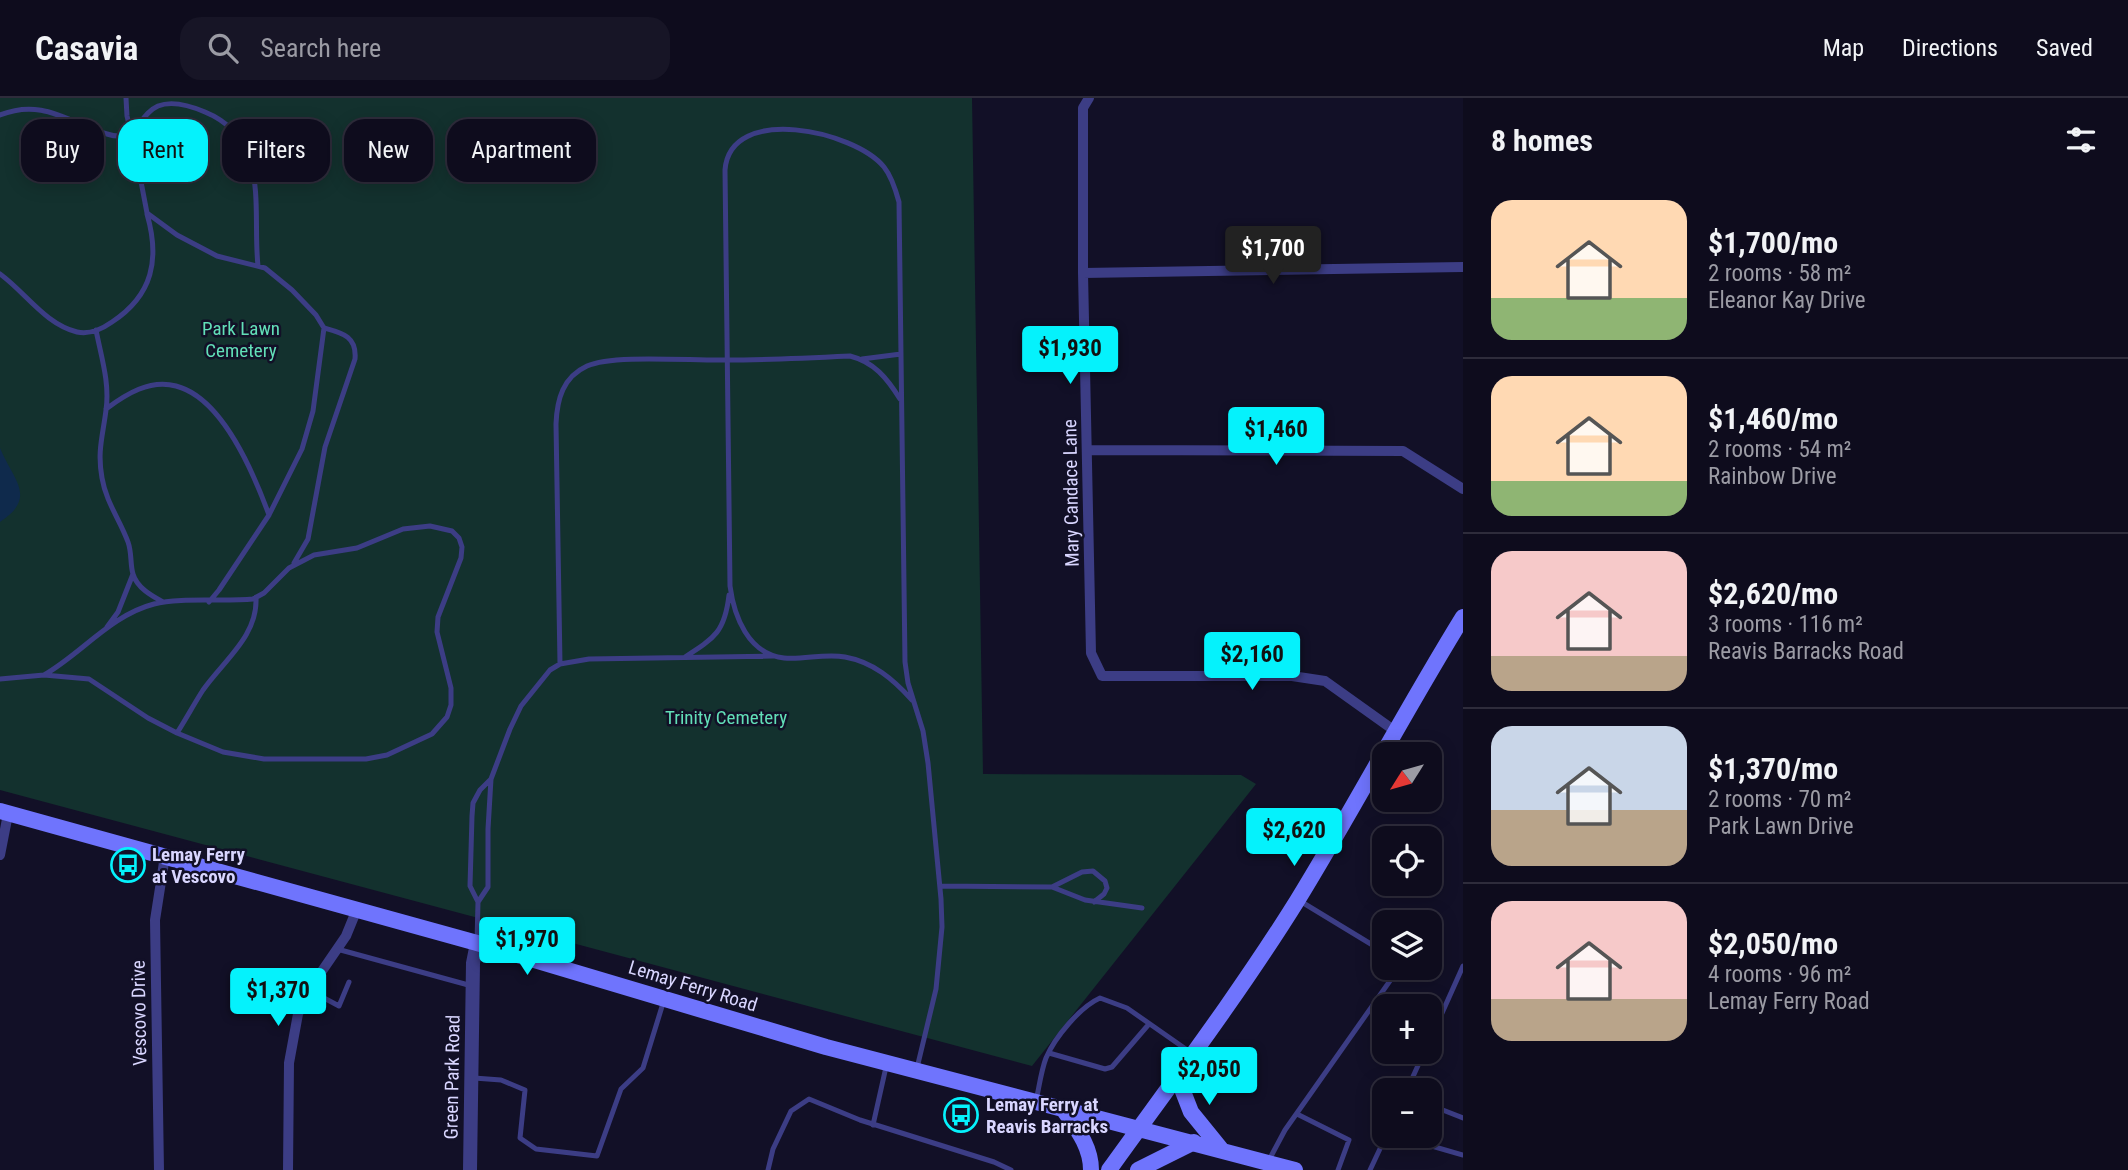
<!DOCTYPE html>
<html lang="en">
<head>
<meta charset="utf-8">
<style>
	body { margin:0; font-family:"Roboto Condensed",sans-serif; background:#171526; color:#f1f3f6; height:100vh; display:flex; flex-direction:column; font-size:26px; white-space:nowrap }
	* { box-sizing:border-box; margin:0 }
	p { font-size:23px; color:#9b9ba4 }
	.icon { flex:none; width:38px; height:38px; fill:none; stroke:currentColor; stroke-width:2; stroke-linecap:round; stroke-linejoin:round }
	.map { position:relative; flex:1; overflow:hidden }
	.details { display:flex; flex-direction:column; background:#0e0c1d; width:665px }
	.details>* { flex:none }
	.banner { position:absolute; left:21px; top:21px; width:665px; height:63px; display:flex; gap:14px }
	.needle { width:46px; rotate:233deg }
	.tools { position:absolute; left:1372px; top:644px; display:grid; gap:14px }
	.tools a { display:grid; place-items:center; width:70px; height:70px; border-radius:14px; background:#0e0c1d; box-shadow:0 4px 18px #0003,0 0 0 2px #2e2c3b; font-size:35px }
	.price { position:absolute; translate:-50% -60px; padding:0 16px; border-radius:7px; background:#05f2fc; color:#111; font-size:23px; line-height:46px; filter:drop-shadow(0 2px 4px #0008) }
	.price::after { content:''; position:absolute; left:50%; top:42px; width:21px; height:16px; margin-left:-10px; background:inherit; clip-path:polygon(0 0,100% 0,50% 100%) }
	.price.current { background:#222; color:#fff }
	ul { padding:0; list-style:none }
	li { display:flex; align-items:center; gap:21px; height:175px; padding:0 28px }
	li+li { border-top:2px solid #2e2c3b }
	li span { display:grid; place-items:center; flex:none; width:196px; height:140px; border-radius:21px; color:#555 }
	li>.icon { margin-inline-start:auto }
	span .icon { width:84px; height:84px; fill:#fffc; stroke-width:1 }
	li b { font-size:30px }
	h2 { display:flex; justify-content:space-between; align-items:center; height:84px; padding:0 28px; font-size:30px }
	.pill { padding:0 24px; border-radius:21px; background:#0e0c1d; box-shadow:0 4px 18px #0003,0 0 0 2px #2e2c3b; font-size:24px; line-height:63px }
	.pill.current { background:#05f2fc; color:#111 }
	header { display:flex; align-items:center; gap:42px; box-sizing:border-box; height:98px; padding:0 35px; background:#0e0c1d; border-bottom:2px solid #2e2c3b }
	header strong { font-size:33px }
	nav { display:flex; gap:38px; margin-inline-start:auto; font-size:24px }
	.search { width:490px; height:63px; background:#171526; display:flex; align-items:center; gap:18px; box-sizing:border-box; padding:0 24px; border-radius:21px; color:#9b9ba4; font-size:26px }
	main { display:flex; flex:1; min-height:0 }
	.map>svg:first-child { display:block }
</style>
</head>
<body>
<header>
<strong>Casavia</strong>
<div class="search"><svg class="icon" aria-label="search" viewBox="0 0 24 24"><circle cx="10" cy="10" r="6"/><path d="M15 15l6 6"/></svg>Search here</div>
<nav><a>Map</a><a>Directions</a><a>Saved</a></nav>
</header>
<main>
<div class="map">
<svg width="1463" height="1072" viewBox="0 0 1463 1072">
	<rect width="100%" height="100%" fill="#121027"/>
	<path fill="#13312e" d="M0 0H972L983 676 1241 677 1256 686 1032 968 0 692Z"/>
	<path fill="#0f2a4c" d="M0 350C13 382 38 399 0 424Z"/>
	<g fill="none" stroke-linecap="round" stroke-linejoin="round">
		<path stroke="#3c3d85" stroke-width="5" d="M126 0 127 18 134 47 147 115 177 137 217 158 265 170 292 192 316 217 324 230 313 313 302 351 269 417 219 492 209 504
			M0 17C42 0 68 24 107 36 139 46 136 18 158 8 173 2 191 8 205 14 271 41 252 112 258 168
			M0 176C26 195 45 226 77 234 90 237 102 231 112 224 153 197 160 161 147 116
			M96 232C101 258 110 285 106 312 103 337 97 353 102 380 106 404 120 422 128 444 132 455 130 466 133 476 137 490 152 498 163 504
			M862 261 901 256
			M106 311C126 296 150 281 176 288 223 300 254 376 269 417
			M294 465 308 441 325 349 355 261C357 238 342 235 324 230
			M107 529 118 514 133 476
			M685 559C715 540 725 533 729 497
			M560 566 556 326C557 301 563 279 587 268 613 256 693 263 726 262 767 262 809 260 850 258 874 264 887 280 900 301
			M0 581 44 577 89 581 148 620 177 635 223 654 264 661H366L387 657 432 636 447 619 451 607V590L437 534 438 519 461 460 462 449 459 440 452 433 430 428 403 431 357 450 314 457 289 470 264 495 253 501C223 504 180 499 154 506 111 517 81 556 44 577
			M912 602C893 581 873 564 845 559 825 555 804 562 784 560 748 556 734 518 730 488L725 72C730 5 855 33 884 69 892 79 896 93 899 104L905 564 908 585 923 633 928 665 941 801 942 829 936 891 917 970
			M177 635C186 621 194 606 203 592 224 562 258 538 256 499
			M940 788 1052 789 1085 802 1142 810
			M1052 789 1082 774 1093 773 1105 783 1107 790 1104 796 1094 804
			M1300 803 1384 854
			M478 804 488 789V731L491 681 510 631 521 608 550 572 560 566 589 561 772 558
			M477 844 478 804 470 788 472 718 473 705 480 692 491 681
			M337 851 472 888
			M309 892 339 908 349 884
			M1430 942 1463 868
			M1049 955 1105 971 1112 969 1149 926
			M474 980 501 982 525 992 520 1040 536 1051 597 1058 621 991 643 970 664 902
			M1407 992 1424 954
			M1036 1003C1039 990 1041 973 1046 960 1055 939 1080 909 1100 900L1127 910 1190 954
			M1430 1007 1463 1020
			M1297 1016 1349 1042 1338 1072
			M873 1027 886 969
			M1397 1038 1463 1057
			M1269 1062 1285 1032 1399 870
			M768 1072 773 1051 791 1013 809 1001 860 1022 994 1064 1011 1072
			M1370 1072 1386 1038"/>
		<path stroke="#3c3d85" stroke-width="10" d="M1089 0 1083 10V175L1091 555 1102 578H1292L1325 583 1395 633
			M1083 175 1463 169
			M1088 352 1403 353 1463 391
			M0 757 8 716
			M159 1072 155 822 165 758
			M288 1072 289 965 298 916 309 892 346 838 357 811"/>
		<path stroke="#3c3d85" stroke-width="14" d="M470 1072 473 865 477 845"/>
		<path stroke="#6f74fd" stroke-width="16" d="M0 713 477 845 826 949 1295 1072
			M1177 978 1191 1014 1221 1051
			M1063 1011C1076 1030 1091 1048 1091 1072
			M1109 1072C1173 983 1239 896 1297 803 1354 710 1405 613 1463 519
			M1138 1072 1194 1044"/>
	</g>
	<defs>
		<g id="bus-ring" transform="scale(1.75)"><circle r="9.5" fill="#121027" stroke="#05f2fc" stroke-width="1.5"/><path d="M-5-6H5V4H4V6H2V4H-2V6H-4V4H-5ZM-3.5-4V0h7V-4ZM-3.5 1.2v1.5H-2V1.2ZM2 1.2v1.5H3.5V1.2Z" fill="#05f2fc"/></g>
	</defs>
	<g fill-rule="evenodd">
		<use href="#bus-ring" x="128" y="767"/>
		<use href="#bus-ring" x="961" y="1017"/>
	</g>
	<g text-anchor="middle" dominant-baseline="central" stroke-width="5" stroke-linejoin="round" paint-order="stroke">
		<g font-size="19" fill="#62dfb8" stroke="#121027">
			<text x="241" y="230">Park Lawn<tspan x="241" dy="22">Cemetery</tspan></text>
			<text x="726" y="619">Trinity Cemetery</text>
		</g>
		<g font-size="19" fill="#d9d6ff" stroke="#121027">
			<text transform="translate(1071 395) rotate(-91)">Mary Candace Lane</text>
			<text transform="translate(693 888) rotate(17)">Lemay Ferry Road</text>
			<text transform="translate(139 915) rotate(-91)">Vescovo Drive</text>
			<text transform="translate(452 979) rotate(-89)">Green Park Road</text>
		</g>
		<g font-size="19" font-weight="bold" fill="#d9d6ff" stroke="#121027" text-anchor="start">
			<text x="152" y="756">Lemay Ferry<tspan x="152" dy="22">at Vescovo</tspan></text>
			<text x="986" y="1006">Lemay Ferry at<tspan x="986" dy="22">Reavis Barracks</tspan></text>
		</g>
	</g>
</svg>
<div class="tools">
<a><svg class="needle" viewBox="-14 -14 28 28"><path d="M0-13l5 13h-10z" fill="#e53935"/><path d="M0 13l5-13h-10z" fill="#9b9ba4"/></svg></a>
<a><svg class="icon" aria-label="locate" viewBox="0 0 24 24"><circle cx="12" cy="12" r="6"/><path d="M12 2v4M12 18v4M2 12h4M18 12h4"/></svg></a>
<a><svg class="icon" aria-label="layers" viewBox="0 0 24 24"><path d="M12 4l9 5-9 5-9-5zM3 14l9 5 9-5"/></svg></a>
<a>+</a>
<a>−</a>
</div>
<b class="price current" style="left:1273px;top:188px">$1,700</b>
<b class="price" style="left:1070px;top:288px">$1,930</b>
<b class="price" style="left:1276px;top:369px">$1,460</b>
<b class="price" style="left:1252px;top:594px">$2,160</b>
<b class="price" style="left:1294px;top:770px">$2,620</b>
<b class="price" style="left:527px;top:879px">$1,970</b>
<b class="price" style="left:278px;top:930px">$1,370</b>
<b class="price" style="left:1209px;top:1009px">$2,050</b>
<div class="banner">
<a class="pill">Buy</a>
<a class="pill current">Rent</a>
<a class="pill">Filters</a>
<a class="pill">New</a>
<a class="pill">Apartment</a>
</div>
</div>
<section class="details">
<h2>8 homes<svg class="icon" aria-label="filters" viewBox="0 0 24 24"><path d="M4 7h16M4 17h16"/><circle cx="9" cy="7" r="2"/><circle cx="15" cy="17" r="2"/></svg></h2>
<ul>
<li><span style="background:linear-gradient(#ffd9b3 70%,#8fb573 0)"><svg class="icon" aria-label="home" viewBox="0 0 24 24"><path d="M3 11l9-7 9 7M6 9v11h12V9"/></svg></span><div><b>$1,700/mo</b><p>2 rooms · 58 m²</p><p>Eleanor Kay Drive</p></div></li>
<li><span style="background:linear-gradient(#ffd9b3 75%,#8fb573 0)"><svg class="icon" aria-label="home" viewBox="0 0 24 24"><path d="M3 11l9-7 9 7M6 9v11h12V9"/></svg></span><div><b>$1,460/mo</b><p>2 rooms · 54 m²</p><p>Rainbow Drive</p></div></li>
<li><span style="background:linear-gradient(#f6c9c9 75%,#b9a48a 0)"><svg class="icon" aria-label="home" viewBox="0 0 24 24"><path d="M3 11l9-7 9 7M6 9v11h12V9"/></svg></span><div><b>$2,620/mo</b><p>3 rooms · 116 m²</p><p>Reavis Barracks Road</p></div></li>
<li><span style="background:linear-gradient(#c9d6e8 60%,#b9a48a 0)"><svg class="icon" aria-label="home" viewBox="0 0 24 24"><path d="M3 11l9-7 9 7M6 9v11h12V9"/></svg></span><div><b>$1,370/mo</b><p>2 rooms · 70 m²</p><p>Park Lawn Drive</p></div></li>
<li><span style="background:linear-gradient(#f6c9c9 70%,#b9a48a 0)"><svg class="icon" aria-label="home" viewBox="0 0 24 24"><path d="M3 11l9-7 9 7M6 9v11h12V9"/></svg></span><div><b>$2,050/mo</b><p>4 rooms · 96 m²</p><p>Lemay Ferry Road</p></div></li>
</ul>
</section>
</main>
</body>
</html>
